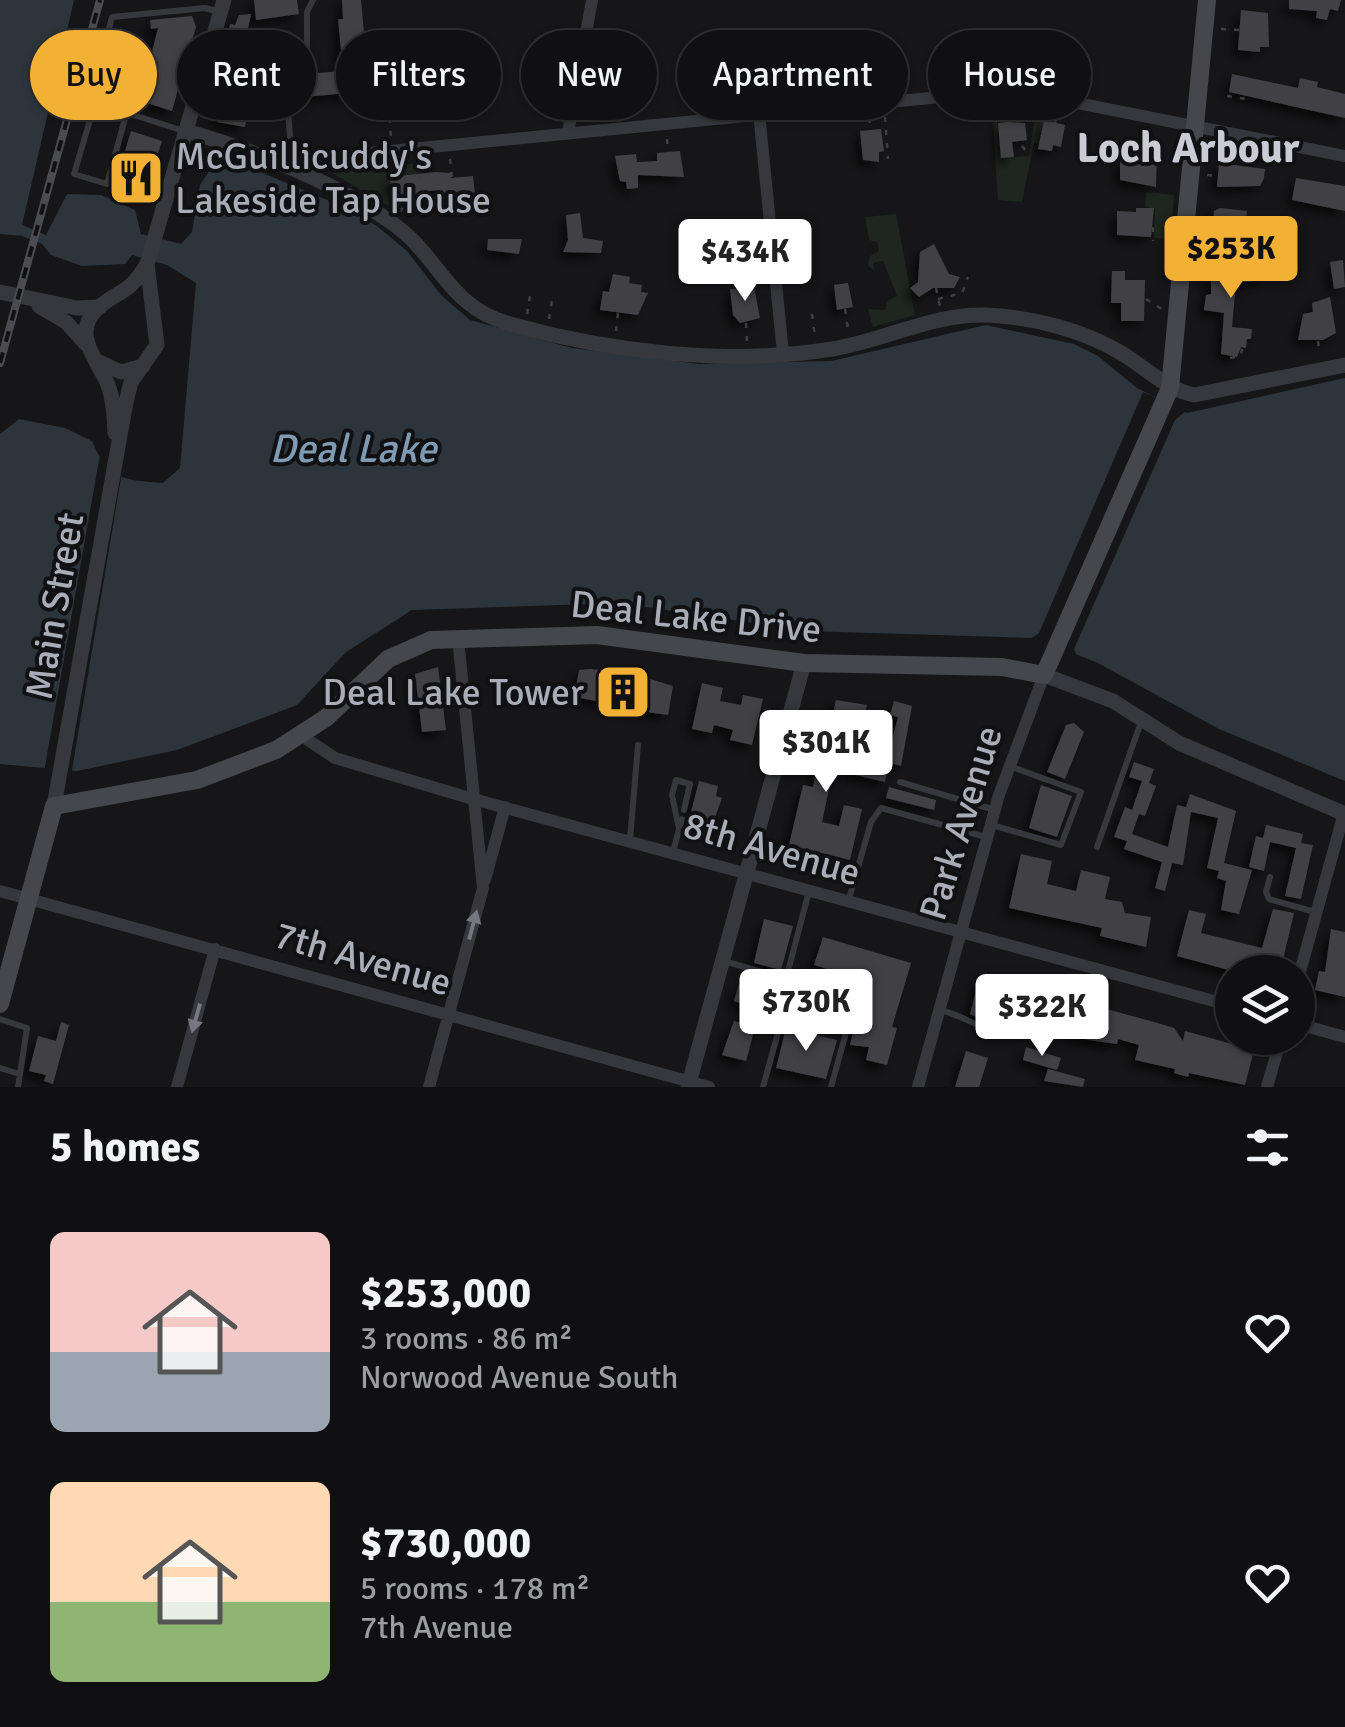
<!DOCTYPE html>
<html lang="en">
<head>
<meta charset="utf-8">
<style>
	body { margin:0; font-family:Signika,sans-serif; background:#1e1e20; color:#f1f3f6; height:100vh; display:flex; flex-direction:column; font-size:38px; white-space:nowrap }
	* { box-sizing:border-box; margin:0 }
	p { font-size:32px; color:#9c9d9f }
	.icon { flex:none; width:55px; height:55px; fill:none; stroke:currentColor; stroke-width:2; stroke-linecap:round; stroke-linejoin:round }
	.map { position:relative; height:1087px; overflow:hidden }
	.panel { display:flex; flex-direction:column; background:#101012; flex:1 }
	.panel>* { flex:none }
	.top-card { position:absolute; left:30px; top:30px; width:1285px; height:90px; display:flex; gap:20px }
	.buttons { position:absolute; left:1215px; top:955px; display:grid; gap:20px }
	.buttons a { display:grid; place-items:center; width:100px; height:100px; border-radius:50%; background:#101012; box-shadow:0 2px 8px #0004,0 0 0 2px #303032; font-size:50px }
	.price { position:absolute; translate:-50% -85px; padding:0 22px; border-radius:10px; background:#fff; color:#222; font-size:32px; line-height:65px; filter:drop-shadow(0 2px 5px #0008) }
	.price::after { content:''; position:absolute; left:50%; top:60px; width:30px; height:22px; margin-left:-15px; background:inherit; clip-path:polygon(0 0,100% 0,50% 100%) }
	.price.on { background:#f2b134; color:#111 }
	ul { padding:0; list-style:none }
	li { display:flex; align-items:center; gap:30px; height:250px; padding:0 50px }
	li span { display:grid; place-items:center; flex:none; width:280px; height:200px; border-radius:15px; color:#555 }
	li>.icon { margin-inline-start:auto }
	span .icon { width:120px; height:120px; fill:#fffc; stroke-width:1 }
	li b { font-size:42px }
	h2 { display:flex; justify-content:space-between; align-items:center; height:120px; padding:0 50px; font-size:42px }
	.pill { padding:0 35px; border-radius:45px; background:#101012; box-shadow:0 2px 8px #0004,0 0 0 2px #303032; font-size:35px; line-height:90px }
	.pill.on { background:#f2b134; color:#111 }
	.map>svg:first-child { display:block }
</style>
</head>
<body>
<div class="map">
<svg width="1345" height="1087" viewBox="0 0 1345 1087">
	<defs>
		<filter id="shadow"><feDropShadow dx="-6" dy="6" stdDeviation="5" flood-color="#0009"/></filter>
	</defs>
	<rect width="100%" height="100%" fill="#161618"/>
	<path fill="#1e261f" d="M1014 104 1029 107V117L1011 115 997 121 1001 158 1029 156 1036 109 1056 113 1054 120 1044 119 1039 144 1034 143 1022 202 998 200 993 123 998 117 992 114 991 105Z
		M419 163V174L401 197 404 203 399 212 332 173Z
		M1146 192 1174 195 1171 239 1154 238 1155 209 1145 207Z
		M896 214 915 315 873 327 868 309 885 310 887 301 897 296 883 261 873 263 874 270 868 266 870 256 879 251 877 242 869 240 865 217Z"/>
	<path fill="#2c353c" d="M0 0H74L22 225 46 235 67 194 101 195 135 210 141 234 181 244 192 232 200 185 220 155 339 205 377 226 407 251 441 295 470 320 572 348 699 364 831 361 986 325 1074 344 1098 356 1137 388 1187 413 1345 378V781L1219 729 1096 662 1034 638 807 631 619 603 412 610 346 652 297 705 177 750 77 771 0 764V434L19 419 65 428 92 441C108 480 124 480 163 483L180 468 196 283 167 265 132 255 125 264 82 266 51 255 42 244 22 236 0 234Z"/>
	<path fill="#161618" d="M1143 392 1186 411 1175 420 1074 649 1078 659 1030 639 1039 633Z
		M101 449 106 463 122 472 71 776H64L44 772Z"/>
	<path fill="#404145" filter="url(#shadow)" d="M254 0H297L299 14 256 20Z
		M342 0H361L369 91 294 98 292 75 343 71 338 19H343Z
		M1289 0H1341L1338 11 1330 9 1327 20 1316 18 1317 11 1289 9Z
		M1241 10 1268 13 1269 47H1260V52L1238 50Z
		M251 14 244 48 226 44 230 24 235 25 239 15Z
		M192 16 196 27 172 111 147 103 158 62 150 60 158 28 151 29 150 20Z
		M859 38 860 44 872 43 879 69 847 72 848 39Z
		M223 66 237 69 236 77 245 79 240 104 248 106 245 127 217 122Z
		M626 69 647 72 649 96 628 97Z
		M1232 74 1298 88 1300 78 1318 82 1317 87 1345 94V118L1229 92Z
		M1044 120 1065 125 1061 147 1053 145 1052 151 1038 149Z
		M1007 122 1025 123 1027 140 1012 142 1014 157 1001 158 998 123Z
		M881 129 884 151 879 152V162L863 160 860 131Z
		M131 131 162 141 147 187 116 181Z
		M1148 150H1157L1156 187 1120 180V161L1135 162 1136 153 1148 154Z
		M680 151 684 177 638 175V188L627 189 626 182 620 181 615 156 636 154 637 162 657 161V153Z
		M1219 163 1265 169 1264 178 1260 186 1217 187Z
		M436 172 451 173V178L473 176 475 195 465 196 466 208 455 209 454 197 441 199 440 190 421 192 422 202 413 205 391 191 390 177Z
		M1296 178 1345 186V211L1292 200Z
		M1136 208H1154L1151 237 1117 235V211L1136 212Z
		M1220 208 1247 211 1246 225 1213 229 1214 211Z
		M580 213 583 238 603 241 601 253 563 252 568 240 566 215Z
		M724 232 746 234 748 250 713 248 712 233Z
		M488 239H522L519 254 487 250Z
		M934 244 949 274 960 277 954 288H933L919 297 910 288 918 282 920 252Z
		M1343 260 1345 287 1334 289 1330 262Z
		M1211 262 1265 266 1264 280 1236 283 1232 327 1252 329 1251 339H1247L1246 348 1241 347 1237 357 1221 354 1224 313 1204 310 1206 295 1211 294Z
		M1112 271H1125V280H1145L1144 321H1121V303H1111Z
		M613 274 630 277 629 283 642 285 641 292 648 293 638 315 600 310 603 291 609 292Z
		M848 283 853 307 837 310 834 285Z
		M754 287 760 318 740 323 733 315 730 289Z
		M1330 297 1336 333 1323 340H1298L1303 314 1313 312 1312 303Z
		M438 667 446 730 422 732 415 674Z
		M591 669 634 674 673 686 668 715 602 706V702L574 697 579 670Z
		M702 683 723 688 720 701 741 705 743 695 763 699 752 745 730 740 733 730 714 725 712 733 692 729Z
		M836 700 867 705 864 721 838 715 828 760 835 761 822 822 839 826 844 805 862 809 850 860 789 845 803 785 813 787 817 769 809 768 823 710 833 713Z
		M894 701 912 706 901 766 886 762 898 717 890 715Z
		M856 723 871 726 863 761 888 767 885 782 851 774 854 760 847 758Z
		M1074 723 1084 732 1065 779 1047 772 1066 725Z
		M1134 762 1154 769 1149 783 1156 786 1145 816 1139 814 1132 834 1168 847 1177 805 1186 807 1190 794 1236 811 1224 863 1252 870 1239 914 1221 910 1226 881 1217 878 1219 871 1207 868 1218 818 1191 812 1183 865 1172 863 1165 891 1155 888 1162 862 1124 849 1127 841 1114 837 1125 807 1132 810 1142 781 1129 777Z
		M699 781 718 786 716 796 722 798 712 826 689 820Z
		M1041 785 1072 796 1057 837 1029 828Z
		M889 787 936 800 934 810 886 798Z
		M1266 825 1303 834 1301 843 1313 845 1301 899 1285 896 1296 848 1270 842 1264 871 1249 867 1256 836 1263 838Z
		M1021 854 1052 861 1047 884 1076 891 1081 870 1110 877 1105 899 1122 902 1125 913 1151 917 1146 947 1100 936 1102 928 1009 908Z
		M1273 909 1294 913 1280 972H1236L1177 956 1189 910 1206 914 1201 933 1262 948Z
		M764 919 793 926 781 970 754 963Z
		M1331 929 1345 932V997L1315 990 1319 971 1325 972Z
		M823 937 911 963 892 1027 897 1028 887 1065 866 1060 869 1047 850 1045 854 1028H860L870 982 814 965Z
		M979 979 988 981 987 986 1055 995 1154 1022 1174 1028 1183 1041 1185 1031 1254 1050 1245 1085 1189 1073 1188 1077 1174 1073 1175 1069 1135 1060 1139 1045 1118 1039 1117 1044 1088 1040 1072 1035 1073 1030 1032 1019H1014L1013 1026 978 1018 970 1014Z
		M739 984 765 991 746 1061 722 1055 734 1021 745 1024 749 1006 734 1001Z
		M61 1022 69 1025 53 1084 44 1081 46 1075 29 1071 38 1036 56 1041Z
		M786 1028 837 1040 826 1079 776 1068Z
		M1026 1047 1061 1058 1057 1070 1023 1060Z
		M966 1051 988 1058 979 1087H955Z
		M1048 1069 1085 1079 1083 1087 1044 1081Z"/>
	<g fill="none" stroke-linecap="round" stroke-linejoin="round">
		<path stroke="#3d3f44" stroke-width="2.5" stroke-dasharray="5 8" stroke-linecap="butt" d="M1221 29 1240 30
			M863 71 865 90
			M696 91 698 106
			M388 92 391 139
			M1227 96 1247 99
			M885 117 888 159
			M869 118 871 130
			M1008 122 1011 117 1032 119
			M1055 123 1058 109
			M667 139 668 152
			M1022 146 1026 151
			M450 159 452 178
			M419 163 422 190
			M1234 164 1235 150
			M1207 175 1218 176
			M400 212 407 201
			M1153 227V241
			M936 288 940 307
			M938 299 962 293 968 277
			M1146 299 1165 311
			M845 309 848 329
			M527 314 530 296
			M812 314 815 337
			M549 319 552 300
			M746 323 747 341
			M616 331 618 312
			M1318 341 1320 354
			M1230 358 1240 356 1243 347"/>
		<path stroke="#37383d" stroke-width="6" d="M111 49H144L107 184 74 174Z
			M111 49 106 40 112 17 205 8 220 12
			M96 103 184 131
			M292 161 283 48 307 46V12L313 0
			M900 782 995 810
			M682 819 679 829 672 795 676 780 690 784 684 810
			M992 825 1061 845 1081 792 1012 767
			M630 840 638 745
			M1097 847 1141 722
			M673 852 679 829
			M1270 877 1266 892 1269 899 1315 912
			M849 899 871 822 881 808 986 837
			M724 961 786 979 809 891
			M941 1010C963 1016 979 1028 1002 1034
			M0 1019 27 1028 18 1087
			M0 1068 20 1074
			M763 1087 784 1011 847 1029 831 1087"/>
		<path stroke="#37383d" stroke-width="12" d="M759 113 783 353
			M568 133 592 0
			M278 162 1012 90 1345 156
			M302 736 335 758 473 799 1232 1006
			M485 880 505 807
			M0 891 709 1087
			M1298 979 1344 813
			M1298 1024 1345 1037
			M177 1087 215 949
			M429 1087 483 888 458 638
			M918 1087 999 795 1044 675
			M1267 1087 1281 1038"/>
		<path stroke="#37383d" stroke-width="15" d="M186 131C255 151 333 181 392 223 440 256 447 307 510 324 610 352 728 366 832 349 882 341 935 313 986 315 1032 317 1084 330 1123 354 1147 369 1166 389 1194 395L1345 365
			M0 292 77 308 100 307
			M39 306 66 322 86 344
			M97 361 121 372 143 366
			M115 433C114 417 114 400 108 385 99 362 72 335 95 311 114 291 128 297 147 264L224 0
			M1044 675 1113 701 1179 743 1345 814
			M54 806 126 402 131 382 157 345 147 264
			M688 1087 804 663"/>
		<path stroke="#45474d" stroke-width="18" d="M0 1004 54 806 197 780 276 750 326 718 388 659 431 640 597 635 804 663 1002 667 1044 675 1170 388 1207 0"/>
		<g stroke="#4a4c52" stroke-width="8">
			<path id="rail" d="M0 363 100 0"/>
		</g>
		<use href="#rail" stroke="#111113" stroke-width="4" stroke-dasharray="11" stroke-linecap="butt"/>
	</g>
	<defs><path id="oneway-solid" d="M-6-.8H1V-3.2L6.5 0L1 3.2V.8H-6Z" transform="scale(2.5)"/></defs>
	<g fill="#757881">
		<use href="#oneway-solid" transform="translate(473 925) rotate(-75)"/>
		<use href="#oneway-solid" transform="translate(196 1018) rotate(106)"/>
	</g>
	<defs>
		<g id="restaurant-square" transform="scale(2.875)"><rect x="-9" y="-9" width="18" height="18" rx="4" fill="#f2b134" stroke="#111113"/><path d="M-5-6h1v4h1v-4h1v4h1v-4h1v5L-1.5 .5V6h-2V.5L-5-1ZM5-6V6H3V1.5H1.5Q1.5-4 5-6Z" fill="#111"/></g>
		<g id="building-square" transform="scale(2.875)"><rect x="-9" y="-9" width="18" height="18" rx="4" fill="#f2b134" stroke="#111113"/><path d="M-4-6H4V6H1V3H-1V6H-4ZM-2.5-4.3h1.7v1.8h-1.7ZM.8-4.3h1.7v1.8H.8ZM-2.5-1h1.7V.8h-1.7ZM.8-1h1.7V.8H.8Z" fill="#111"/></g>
	</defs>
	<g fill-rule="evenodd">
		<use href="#restaurant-square" x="136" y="178"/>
		<use href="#building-square" x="623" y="692"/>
	</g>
	<g text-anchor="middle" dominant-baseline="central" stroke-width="8" stroke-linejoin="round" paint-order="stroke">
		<g font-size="38" fill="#a8adb8" stroke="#111113" text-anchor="start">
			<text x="175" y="156">McGuillicuddy's<tspan x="175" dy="44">Lakeside Tap House</tspan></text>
			<text x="584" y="692" text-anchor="end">Deal Lake Tower</text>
		</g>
		<g font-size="38" fill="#a8adb8" stroke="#111113">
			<text transform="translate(55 606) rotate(-80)">Main Street</text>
			<text transform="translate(696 617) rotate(6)">Deal Lake Drive</text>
			<text transform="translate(961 823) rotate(-73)">Park Avenue</text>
			<text transform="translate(772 849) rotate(16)">8th Avenue</text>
			<text transform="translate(363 959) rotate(16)">7th Avenue</text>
		</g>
		<g font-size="40" font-style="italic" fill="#7f9bb3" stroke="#111113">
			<text x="353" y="449">Deal Lake</text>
		</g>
		<g font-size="42" font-weight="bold" fill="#c9ccd4" stroke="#111113">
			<text x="1188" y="148">Loch Arbour</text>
		</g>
	</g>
</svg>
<div class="buttons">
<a><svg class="icon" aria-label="layers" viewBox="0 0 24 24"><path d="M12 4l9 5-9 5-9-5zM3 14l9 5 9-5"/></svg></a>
</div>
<b class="price on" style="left:1231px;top:301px">$253K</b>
<b class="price" style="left:745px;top:304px">$434K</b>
<b class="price" style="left:826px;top:795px">$301K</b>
<b class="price" style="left:806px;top:1054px">$730K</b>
<b class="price" style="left:1042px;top:1059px">$322K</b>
<div class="top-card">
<a class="pill on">Buy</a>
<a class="pill">Rent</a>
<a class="pill">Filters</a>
<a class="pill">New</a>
<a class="pill">Apartment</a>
<a class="pill">House</a>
</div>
</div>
<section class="panel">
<h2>5 homes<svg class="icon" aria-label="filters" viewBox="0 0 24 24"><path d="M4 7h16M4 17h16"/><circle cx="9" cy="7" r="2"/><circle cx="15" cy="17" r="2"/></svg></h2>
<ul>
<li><span style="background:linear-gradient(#f6c9c9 60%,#9aa5b1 0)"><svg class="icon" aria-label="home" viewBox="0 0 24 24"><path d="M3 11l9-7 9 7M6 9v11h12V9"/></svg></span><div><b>$253,000</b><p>3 rooms · 86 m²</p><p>Norwood Avenue South</p></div><svg class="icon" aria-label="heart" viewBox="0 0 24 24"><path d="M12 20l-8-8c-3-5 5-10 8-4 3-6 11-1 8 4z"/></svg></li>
<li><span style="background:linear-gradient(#ffd9b3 60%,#8fb573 0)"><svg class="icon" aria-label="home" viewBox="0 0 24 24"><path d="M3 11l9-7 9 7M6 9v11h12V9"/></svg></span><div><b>$730,000</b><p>5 rooms · 178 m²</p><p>7th Avenue</p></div><svg class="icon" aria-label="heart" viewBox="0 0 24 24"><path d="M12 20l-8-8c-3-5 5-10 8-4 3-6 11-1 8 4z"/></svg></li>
</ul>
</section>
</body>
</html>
